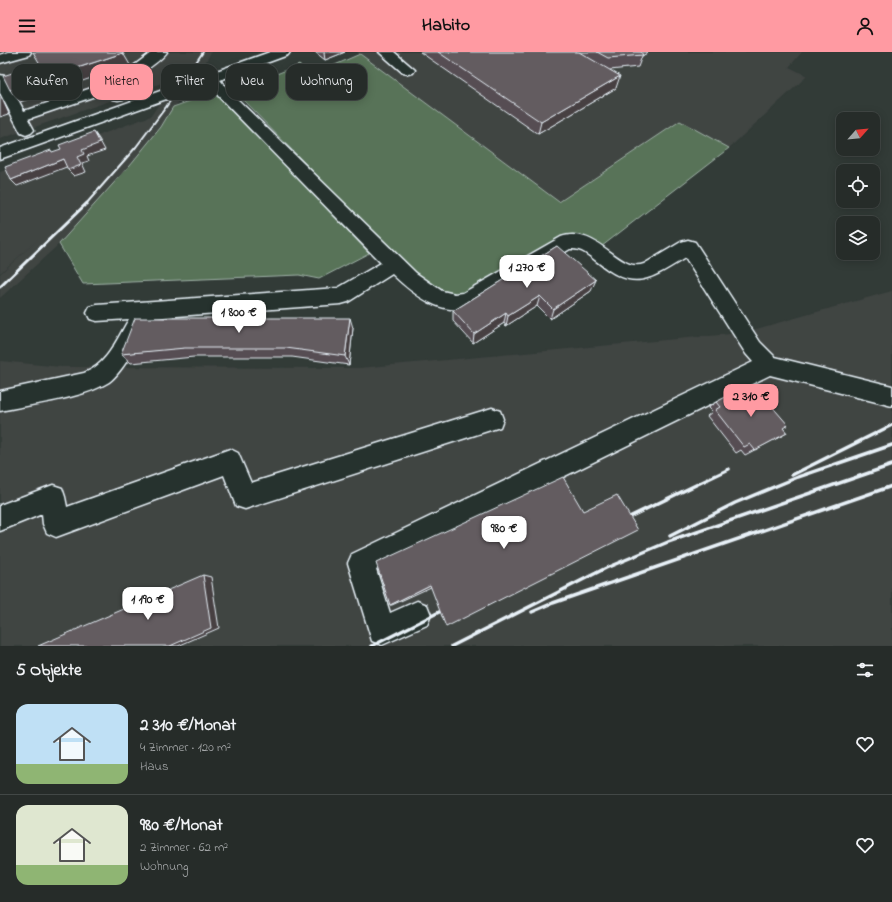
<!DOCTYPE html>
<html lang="de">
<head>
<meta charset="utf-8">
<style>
	body { margin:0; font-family:"Indie Flower",sans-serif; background:#323835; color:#f1f3f6; height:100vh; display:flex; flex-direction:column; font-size:15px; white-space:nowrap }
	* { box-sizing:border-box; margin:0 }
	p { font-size:13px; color:#a4a7a8 }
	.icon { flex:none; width:22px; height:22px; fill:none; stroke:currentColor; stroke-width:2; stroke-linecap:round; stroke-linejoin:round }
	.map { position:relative; height:594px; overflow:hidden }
	.drawer { display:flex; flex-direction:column; background:#262c29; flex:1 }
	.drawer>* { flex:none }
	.hud { position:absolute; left:12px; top:12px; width:400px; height:36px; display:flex; gap:8px }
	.needle { width:26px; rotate:63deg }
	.tools { position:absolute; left:836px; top:60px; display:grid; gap:8px }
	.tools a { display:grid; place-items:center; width:44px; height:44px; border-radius:8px; background:#262c29; box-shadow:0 2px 10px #0003,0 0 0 1px #424846; font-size:20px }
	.price { position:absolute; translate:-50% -34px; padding:0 9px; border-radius:8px; background:#fff; color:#222; font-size:13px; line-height:26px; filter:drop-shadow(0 1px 2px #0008) }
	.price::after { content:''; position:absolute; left:50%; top:24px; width:12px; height:9px; margin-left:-6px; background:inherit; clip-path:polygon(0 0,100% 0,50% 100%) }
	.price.active { background:#ff9aa2; color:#111 }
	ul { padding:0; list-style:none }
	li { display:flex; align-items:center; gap:12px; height:100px; padding:0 16px }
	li+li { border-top:1px solid #424846 }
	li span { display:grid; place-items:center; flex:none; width:112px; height:80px; border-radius:12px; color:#555 }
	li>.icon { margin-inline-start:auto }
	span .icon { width:48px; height:48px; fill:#fffc; stroke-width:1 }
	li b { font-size:17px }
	h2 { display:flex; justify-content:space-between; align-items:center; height:48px; padding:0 16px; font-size:17px }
	.pill { padding:0 14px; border-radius:12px; background:#262c29; box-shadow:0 2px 10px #0003,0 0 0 1px #424846; font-size:14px; line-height:36px }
	.pill.active { background:#ff9aa2; color:#111 }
	header { display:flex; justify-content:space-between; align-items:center; height:52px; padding:0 16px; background:#ff9aa2; color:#111; font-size:18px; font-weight:700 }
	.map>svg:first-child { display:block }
</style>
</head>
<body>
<header><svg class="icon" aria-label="menu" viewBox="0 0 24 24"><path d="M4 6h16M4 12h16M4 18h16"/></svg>Habito<svg class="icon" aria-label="person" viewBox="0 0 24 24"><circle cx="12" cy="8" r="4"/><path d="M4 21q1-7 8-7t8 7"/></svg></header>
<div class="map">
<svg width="892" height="594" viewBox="0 0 892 594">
	<rect width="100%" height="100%" fill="#323b37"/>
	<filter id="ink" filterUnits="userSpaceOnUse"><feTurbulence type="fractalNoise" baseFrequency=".025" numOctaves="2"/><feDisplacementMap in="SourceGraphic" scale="8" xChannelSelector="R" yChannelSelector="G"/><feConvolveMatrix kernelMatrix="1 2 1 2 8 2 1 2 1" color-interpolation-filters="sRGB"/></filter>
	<g filter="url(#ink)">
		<path fill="#414543" d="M0 0H211L204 13 161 75 130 113 59 192 0 246V222L41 185 0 221V120L151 64 176 26 0 87Z
			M357 0H802L789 15 807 24 729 96 680 69 559 150Z
			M892 239V594H0V309L61 315 360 316 742 281Z"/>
		<path fill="#587359" stroke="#a0b2a8" d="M360 2 559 150 680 69 729 96 597 198 583 189 456 248 422 230 234 39 299 13 312 23Z
			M215 40 369 201 319 227 299 223 83 232 59 192 130 113 161 75 173 55Z"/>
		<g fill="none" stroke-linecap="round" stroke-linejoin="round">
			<g stroke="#e8f1f8" stroke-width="3">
				<path id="minor" d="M9 0H31L29 3 0 11V3Z
					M152 0H167C158 13 130 26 126 35 124 38 125 41 125 44L123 47 118 48 113 47 110 39 28 67 34 78 31 81 26 83 21 81 0 41V23L5 24 7 27 24 59 115 28Z
					M270 0H290L288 3 220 28 231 41 416 221 442 239 455 242 463 241 561 185C598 173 619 222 644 212L681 190 688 188 695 190 760 290 775 305 892 334V354L770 323 376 517 390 561 417 549 427 553 431 563 427 573 382 593 372 589 348 511 352 502 753 310 746 302 685 206C646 230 633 239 595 208 587 202 581 196 570 197L473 255C442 265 414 243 392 222L348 250 341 252 150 266C145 281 122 321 109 330 82 347 32 352 0 359V339L84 321C107 313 117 287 129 267L97 269 90 267 87 261 90 255 97 253 338 236 381 211 221 47 208 32 0 107V96Z
					M379 0H394L415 18 413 21 408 22 403 21Z
					M492 356 500 359 503 367 500 375 245 457 236 454 224 423 56 485 47 481 43 472 42 462 0 479V453L53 433 62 436 65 445 67 455 230 397 238 401 251 431Z"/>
			</g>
			<use href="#minor" fill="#26332d" fill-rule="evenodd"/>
			<path stroke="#e8f1f8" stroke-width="2" d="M86 152 136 95 166 55 203 0"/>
			<path stroke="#e8f1f8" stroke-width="3" d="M0 235 87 151"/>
			<path stroke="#e8f1f8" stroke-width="3.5" d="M792 423 892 373
				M619 470 729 417
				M670 484 735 451 798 425 892 393
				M532 560 553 551 892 434
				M372 594 449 555
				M452 594 606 516 668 490 892 413"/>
		</g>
		<path fill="#564e53" stroke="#e8f1f8" d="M315 0H345L325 8Z
			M420 0H648L647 1 642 4 638 15 610 18 616 36 538 82Z
			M557 194 591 239 550 267 537 254 506 274 504 271 473 291 453 269V259Z
			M353 276 349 313 292 305H194L131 311 121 302Z
			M716 350 783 376 787 381 745 403 741 398 736 401 707 364 712 360 708 356Z"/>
		<path fill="#464043" stroke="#e8f1f8" d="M327 0H345L325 8 324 1Z
			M637 0H648L647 1 642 4 643 3Z
			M123 1 130 13 20 50 10 38Z
			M620 24 616 36 538 82 541 70Z
			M0 42 9 62 0 65Z
			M94 80 99 87 105 98 87 104 89 109 82 111 86 120 74 124 68 118Z
			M63 107 69 114 17 134 11 128Z
			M596 228 591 239 550 267 553 257Z
			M540 244 537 254 506 274 508 264Z
			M506 261 504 271 473 291 474 282Z
			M350 266 353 276 349 313 345 304Z
			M203 523 211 525 219 576 178 594H170Z
			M430 533 431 535 392 553H390Z"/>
		<path fill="#645b60" stroke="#e8f1f8" d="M33 0H122L123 1 10 38 3 24 40 12Z
			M438 0H579L620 24 541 70Z
			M597 0H641L643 3 608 6Z
			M94 80 100 91 82 98 84 102 77 105 81 113 68 118 63 107 11 128 5 115 51 98 52 100 61 97 59 93Z
			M557 194 596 228 553 257 540 244 508 264 506 261 474 282 453 259Z
			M135 266H350L345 304 286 296H185L121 302Z
			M747 334 752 340 757 337 788 373 783 376 787 381 755 398 750 392 744 395 715 358 720 355 716 350Z
			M563 425 583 459 617 443 638 478 446 575 430 533 390 553 376 511Z
			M203 523 211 576 170 594H38Z"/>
	</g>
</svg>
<div class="tools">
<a><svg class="needle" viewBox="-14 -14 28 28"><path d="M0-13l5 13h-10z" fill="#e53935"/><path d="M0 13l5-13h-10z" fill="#a4a7a8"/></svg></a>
<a><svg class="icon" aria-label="locate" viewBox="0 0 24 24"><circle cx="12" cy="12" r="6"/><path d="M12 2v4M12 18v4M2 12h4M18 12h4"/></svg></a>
<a><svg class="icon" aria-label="layers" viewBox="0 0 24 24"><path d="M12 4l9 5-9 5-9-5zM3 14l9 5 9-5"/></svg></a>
</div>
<b class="price" style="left:527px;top:237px">1 270 €</b>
<b class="price" style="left:239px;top:282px">1 800 €</b>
<b class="price active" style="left:751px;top:366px">2 310 €</b>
<b class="price" style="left:504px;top:498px">980 €</b>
<b class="price" style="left:148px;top:569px">1 190 €</b>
<div class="hud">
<a class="pill">Kaufen</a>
<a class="pill active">Mieten</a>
<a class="pill">Filter</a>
<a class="pill">Neu</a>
<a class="pill">Wohnung</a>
</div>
</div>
<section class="drawer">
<h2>5 Objekte<svg class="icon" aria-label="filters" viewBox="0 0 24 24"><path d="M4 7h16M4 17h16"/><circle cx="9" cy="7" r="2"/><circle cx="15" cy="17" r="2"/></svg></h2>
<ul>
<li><span style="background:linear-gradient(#bfe0f5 75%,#8fb573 0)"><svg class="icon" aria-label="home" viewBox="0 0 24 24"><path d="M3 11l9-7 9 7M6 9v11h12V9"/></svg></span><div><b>2 310 €/Monat</b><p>4 Zimmer · 120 m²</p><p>Haus</p></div><svg class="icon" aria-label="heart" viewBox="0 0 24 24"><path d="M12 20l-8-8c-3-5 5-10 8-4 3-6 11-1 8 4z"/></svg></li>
<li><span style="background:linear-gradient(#dfe7d0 75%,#8fb573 0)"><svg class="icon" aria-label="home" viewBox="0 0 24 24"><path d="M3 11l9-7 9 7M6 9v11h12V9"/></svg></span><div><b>980 €/Monat</b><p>2 Zimmer · 62 m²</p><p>Wohnung</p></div><svg class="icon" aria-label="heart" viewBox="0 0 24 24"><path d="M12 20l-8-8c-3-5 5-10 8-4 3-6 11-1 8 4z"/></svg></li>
</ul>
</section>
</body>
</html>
